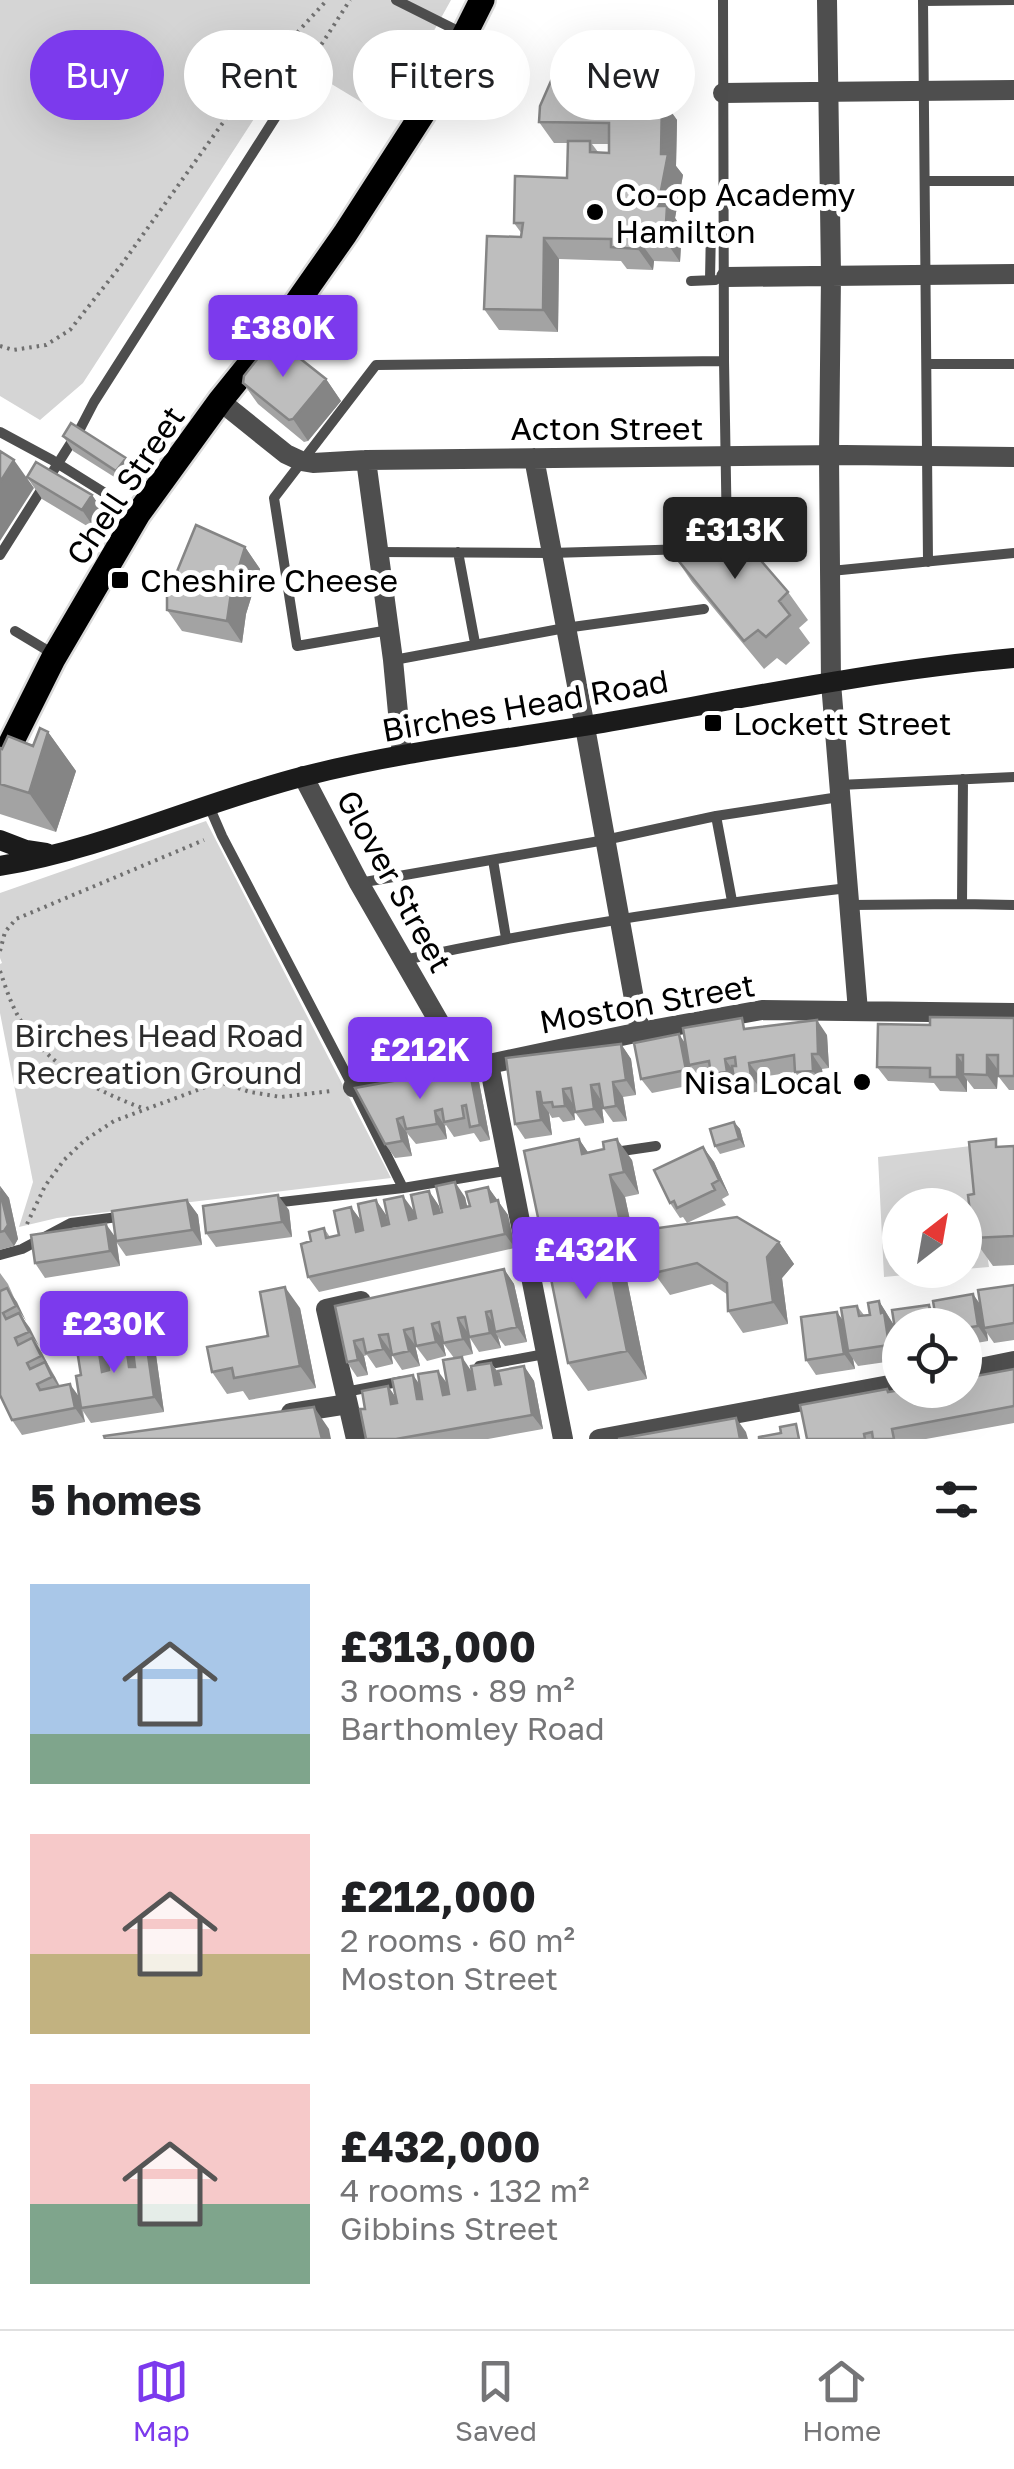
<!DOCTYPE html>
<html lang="en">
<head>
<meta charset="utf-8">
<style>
	body { margin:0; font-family:"Golos Text",sans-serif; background:#f6f6f6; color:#202124; height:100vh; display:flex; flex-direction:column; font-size:38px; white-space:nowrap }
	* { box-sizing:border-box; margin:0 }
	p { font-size:32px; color:#757577 }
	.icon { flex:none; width:55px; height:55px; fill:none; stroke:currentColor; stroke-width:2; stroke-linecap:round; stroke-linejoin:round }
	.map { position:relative; height:1439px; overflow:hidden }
	.sheet { display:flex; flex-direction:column; background:#fff; flex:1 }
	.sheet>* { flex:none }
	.banner { position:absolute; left:30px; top:30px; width:955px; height:90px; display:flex; gap:20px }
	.needle { width:65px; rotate:31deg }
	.tools { position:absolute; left:882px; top:1188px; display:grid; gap:20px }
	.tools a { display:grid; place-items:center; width:100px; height:100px; border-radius:50%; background:#fff; box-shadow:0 10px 40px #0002; font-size:50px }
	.price { position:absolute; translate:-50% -85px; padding:0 22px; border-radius:10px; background:#7c3aed; color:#fff; font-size:32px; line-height:65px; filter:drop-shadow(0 2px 5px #0008) }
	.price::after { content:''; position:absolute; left:50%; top:60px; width:30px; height:22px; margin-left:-15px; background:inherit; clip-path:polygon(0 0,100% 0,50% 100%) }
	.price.current { background:#222; color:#fff }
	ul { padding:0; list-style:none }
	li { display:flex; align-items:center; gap:30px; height:250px; padding:0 30px }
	li span { display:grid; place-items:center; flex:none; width:280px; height:200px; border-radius:0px; color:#555 }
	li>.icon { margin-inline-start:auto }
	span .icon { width:120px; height:120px; fill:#fffc; stroke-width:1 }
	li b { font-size:42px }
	h2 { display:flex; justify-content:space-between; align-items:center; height:120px; padding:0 30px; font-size:42px }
	.pill { padding:0 35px; border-radius:45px; background:#fff; box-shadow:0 10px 40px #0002; font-size:35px; line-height:90px }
	.pill.current { background:#7c3aed; color:#fff }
	.tabs { display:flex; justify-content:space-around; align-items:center; height:140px; border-top:2px solid #e0e0e0; background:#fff; font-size:28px; color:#757577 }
	.tabs a { display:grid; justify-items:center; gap:5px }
	.tabs .current { color:#7c3aed }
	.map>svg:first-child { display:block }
</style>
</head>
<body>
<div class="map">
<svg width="1014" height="1439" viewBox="0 0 1014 1439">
	<rect width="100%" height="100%" fill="#fff"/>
	<path fill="#d5d5d5" d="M0 0H451L386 117 315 74 295 104 272 91 83 383 40 420 0 396Z
		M206 821 391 1178 57 1218 19 1227 33 1182 0 1013V964L2 963 0 958V893Z
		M971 1146 989 1267 965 1269V1205H900V1270H958L884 1277 878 1157Z"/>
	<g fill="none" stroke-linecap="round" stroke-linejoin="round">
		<g stroke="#dbdbdb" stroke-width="30">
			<path id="primary" d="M0 765 53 659 138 514 220 401 279 328 345 234 434 96 482 0"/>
		</g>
		<path stroke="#707070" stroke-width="4" stroke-dasharray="2.5 5" stroke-linecap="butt" d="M289 95 350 0
			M0 346 13 350 46 345 70 330 122 264 252 82 327 0
			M0 951 5 932 16 919 204 840
			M0 971C6 988 11 1005 21 1021 47 1066 98 1092 145 1109
			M27 1224 45 1186 64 1160 85 1140 114 1121 219 1082 250 1092 281 1097 331 1091"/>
		<path stroke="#4e4e4e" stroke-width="10" d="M396 0 462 33
			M723 0 724 361 727 539
			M923 0 928 562
			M923 1 1014 0
			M925 181H1014
			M710 280 711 227
			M691 281 715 280
			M928 364H1014
			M0 432 52 460 137 513
			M378 552 551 553 690 549
			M458 552 475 643
			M0 555 81 427 94 402 282 107
			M831 571 1014 553
			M389 630 297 646 274 498 376 365 724 361
			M15 631 55 655
			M394 660 565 628 704 609
			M839 785 1014 777
			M209 806 222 836 353 1087 403 1188
			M716 816 732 901
			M493 860 506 938
			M359 883 605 840 716 816 839 797
			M962 904 1014 905
			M850 905 962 904 963 779
			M404 960C552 928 699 905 848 888
			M615 1152 656 1146
			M273 1203 403 1188 511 1170
			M0 1255 22 1249 71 1223 126 1216
			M479 1366 545 1354
			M345 1392 403 1381"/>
		<path stroke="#4e4e4e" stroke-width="20" d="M827 0 831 275 829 455 831 683 858 1011
			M723 93 1014 90
			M726 277 1014 274
			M220 401 286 454 301 461 313 463 366 460 845 455 1014 457
			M534 458 587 738 640 1032
			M366 460 393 660 402 755
			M303 776 359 883 465 1067
			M489 1064 563 1439
			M353 1087 489 1064 640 1032 762 1010 1014 1013
			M965 1371 1014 1361
			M291 1413 348 1404
			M356 1439 326 1309 361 1301
			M599 1439 900 1383"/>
		<path stroke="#1b1b1b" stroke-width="20" d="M0 840 26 850 46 853
			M0 866C104 849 202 802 305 776 403 751 503 740 603 723 739 699 876 670 1014 658"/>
		<use href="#primary" stroke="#000" stroke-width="25"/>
	</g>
	<path fill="#a3a3a3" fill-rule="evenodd" d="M568 89 662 99 677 120 676 166 683 175 675 218 682 228 680 262 654 261 653 270 627 269 621 261 559 259 558 332 499 330 484 309 521 237 522 234 514 223 567 178 568 143H554L539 122ZM592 144H609V153L598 152Z
		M326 379 341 401 308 441 304 442 258 404 243 383Z
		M63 436 126 458 136 472 127 485 73 451Z
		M27 477 92 495 107 517 97 532 42 499Z
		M719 538 788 592 808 620 799 628 810 643 786 665 777 658 764 669 692 582 673 554Z
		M245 547 260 569 246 614 242 643 182 631 167 610Z
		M48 732 76 771 56 832 0 814V748L33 746Z
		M1014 1018V1090H1009L998 1076V1070L997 1089H974L967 1080V1092L940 1091 934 1083 888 1081 877 1067 930 1025Z
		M749 1029 827 1035 829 1068 822 1069 824 1086 805 1087 795 1072 760 1077 762 1091 744 1094 737 1083V1087L721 1089 713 1077 700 1079 694 1071 697 1084 652 1093 641 1079 686 1044Z
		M621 1044 631 1059 636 1095 623 1097 627 1121 613 1122 603 1108 601 1100 604 1123 585 1126 575 1112 573 1104 575 1120 563 1122 559 1117 552 1118 549 1113 552 1135 525 1139 515 1124 506 1058Z
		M479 1082 490 1140 480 1142 474 1133 454 1137 446 1125 445 1126 447 1139 416 1144 407 1133 412 1156 395 1158 385 1144 355 1088Z
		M734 1122 740 1129 745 1147 720 1154 715 1146Z
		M579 1139 588 1153 632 1160 639 1194 625 1197 634 1239 612 1244 614 1254 625 1270 647 1379 588 1391 568 1363 549 1253 544 1246Z
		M1014 1146V1265L993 1266 973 1238 974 1194 1001 1147Z
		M703 1147 714 1162 729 1195 722 1199 726 1205 687 1223 683 1217 680 1218 670 1203Z
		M0 1186 9 1198 18 1239 14 1246 0 1250Z
		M488 1187 508 1215 515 1248 319 1292 308 1277 311 1241 324 1228 330 1237 339 1235 351 1207 362 1222 376 1200 386 1215 389 1224 414 1211 429 1191 439 1206 441 1213 465 1197 467 1207 470 1206Z
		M187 1200 198 1215 202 1245 126 1256 117 1243 120 1266 45 1278 35 1263 115 1237Z
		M289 1210 292 1237 216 1247 206 1233Z
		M779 1242 794 1264 782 1278 788 1324 743 1333 728 1311V1295L712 1284 670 1295 654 1273Z
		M504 1269 514 1284 527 1342 505 1346 498 1337 501 1348 479 1352 470 1338 473 1354 454 1358 443 1343 442 1338 446 1356 427 1361 415 1345 420 1366 402 1370 392 1355 391 1350 393 1364 376 1368 367 1355 364 1356 368 1375 357 1377 347 1362 335 1306Z
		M0 1273 8 1284 25 1322 60 1386 79 1396 81 1375 108 1360 126 1345 134 1356 156 1355 164 1412 91 1423 83 1411 85 1422 22 1435 12 1420 0 1395Z
		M1014 1285V1340L994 1343 987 1333 988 1341 965 1345V1325H900V1346L897 1342 892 1310 929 1305 935 1313 933 1301 973 1294 980 1304 978 1290Z
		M879 1301 895 1327 900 1360 858 1366 853 1359 855 1369 816 1375 806 1360 857 1306 864 1315H870Z
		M300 1308 316 1388 249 1400 243 1391 227 1394 212 1372 268 1336Z
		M491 1363 499 1373 524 1366 534 1381 543 1429 488 1439H366L365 1409 388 1386 396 1398 413 1375 420 1385 447 1384Z
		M1014 1369V1423L926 1439H807L887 1389 889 1392Z"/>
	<path fill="#858585" d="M653 92 662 105V99L677 120 676 166 683 175 675 218 682 228 680 262 665 240 658 206 661 154Z
		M544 238 559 259 558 332 543 310Z
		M638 239 654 261 653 270 638 249Z
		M326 379 341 401 308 441 293 419Z
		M126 458 136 472 127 485 116 471Z
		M14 460 34 488 0 541V482Z
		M92 495 107 517 97 532 82 510Z
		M245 547 260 569 246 614 242 643 227 621 231 593Z
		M48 732 76 771 56 832 29 793Z
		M817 1020 827 1035 829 1068 818 1054Z
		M679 1034 689 1049V1065L694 1071 697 1084 686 1070Z
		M621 1044 631 1059 636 1095 626 1080Z
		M812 1054 822 1069 824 1086 813 1071Z
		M957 1055 967 1069 963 1074 967 1080V1092L957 1077Z
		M987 1055 998 1070 997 1089 987 1075Z
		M725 1059 735 1073 734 1079 737 1087 727 1072Z
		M749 1063 760 1077 762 1091 751 1076Z
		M469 1067 479 1082 490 1140 480 1125Z
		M613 1082 623 1097 627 1121 616 1106Z
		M591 1085 601 1100 604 1123 594 1109Z
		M563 1089 573 1104 575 1120 565 1106Z
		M537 1092 545 1103H542L549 1113 552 1135 541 1120Z
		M435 1111 445 1126 447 1139 437 1124Z
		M397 1119 407 1133 412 1156 402 1141Z
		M734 1122 740 1129 745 1147 739 1139Z
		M579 1139 594 1161 582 1154Z
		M617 1139 632 1160 639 1194 624 1172Z
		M703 1147 714 1162 729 1195 719 1180Z
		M610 1175 625 1197 634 1239 619 1217Z
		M455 1182 465 1197 471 1223 461 1208Z
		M0 1186 9 1198 18 1239 14 1246 4 1231Z
		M488 1187 508 1215 515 1248 505 1234 491 1202Z
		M429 1191 439 1206 445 1229 434 1214Z
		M278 1195 289 1210 292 1237 282 1222Z
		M403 1196 414 1211 419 1235 409 1220Z
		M187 1200 198 1215 202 1245 192 1230Z
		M376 1200 386 1215 392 1241 382 1226Z
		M351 1207 362 1222 367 1246 356 1232Z
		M597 1222 612 1244 614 1254 625 1270 647 1379 627 1351 606 1244 599 1234Z
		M106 1224 116 1238 120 1266 110 1251Z
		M779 1242 794 1264 782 1278 788 1324 773 1302 767 1257Z
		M504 1269 514 1284 527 1342 517 1327Z
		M285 1287 300 1308 316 1388 300 1366Z
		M7 1288 17 1302 26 1321 16 1306Z
		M973 1294 983 1309 984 1328 987 1333 988 1341 978 1326Z
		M879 1301 895 1327 900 1360 889 1345Z
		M929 1305 940 1319 941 1325H932Z
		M486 1312 496 1327 495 1332 498 1337 501 1348 490 1333Z
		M837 1312 847 1326 848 1351 853 1359 855 1369 844 1354Z
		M19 1313 30 1328 39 1346 29 1332Z
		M458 1318 468 1333 473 1354 463 1339Z
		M432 1324 442 1338 446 1356 436 1342Z
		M404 1330 415 1345 420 1366 409 1351Z
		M379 1335 390 1350 393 1364 383 1349Z
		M32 1338 42 1353 51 1371 41 1356Z
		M146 1341 156 1355 164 1412 154 1397Z
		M354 1341 364 1356 368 1375 358 1360Z
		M126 1345 136 1359 140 1382 129 1367Z
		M98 1346 109 1361 113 1386 102 1372Z
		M462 1357 472 1372 479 1405 468 1390Z
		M45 1362 55 1377 62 1392 52 1377Z
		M491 1363 501 1377 506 1400 495 1385Z
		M524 1366 534 1381 543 1429 532 1415Z
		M438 1371 449 1386 453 1410 443 1395Z
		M413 1375 423 1390 428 1414 417 1399Z
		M70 1384 80 1398 81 1408 85 1422 75 1408Z
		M388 1386 398 1401 402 1419 391 1404Z
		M314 1407 329 1429 331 1439H322Z
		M736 1418 746 1432 748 1439H740Z"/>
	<path fill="#bebebe" stroke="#858585" stroke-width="2.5" d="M551 81 568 89 653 92V98L662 99 661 154H668L658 206H667L665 240 638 239V249L611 247V239L544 238 543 310 484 309 487 236 521 237 523 223H514L515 176 567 178 568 141H590V152L609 153V123L539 122 540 106Z
		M274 338 326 379 293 419 289 420 243 383 244 376Z
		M71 423 126 458 116 471 63 436Z
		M0 451 14 460 0 482Z
		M36 462 92 495 82 510 27 477Z
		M196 525 245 547 231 593 227 621 167 610V596Z
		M709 526 719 538 731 526 788 592 779 601 790 615 766 637 758 630 744 641 673 554Z
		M40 728 48 732 29 793 0 784V748L2 749 8 736 33 746Z
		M930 1017 1014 1018V1076H998V1055H987V1075L963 1074V1055H957V1077H930V1068L877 1067 878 1024 930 1025Z
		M742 1018 744 1029 817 1020 818 1054H812L813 1071 795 1072 794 1055 749 1063 751 1076 734 1079 732 1066H736L735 1057 725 1059 727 1072 711 1074 709 1061 689 1065 683 1028Z
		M679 1034 686 1070 641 1079 634 1043Z
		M621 1044 626 1080 613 1082 616 1106 603 1108 599 1084 591 1085 594 1109 575 1112 571 1088 563 1089 565 1106 553 1107 552 1102 542 1103 540 1092H537L541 1120 515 1124 506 1058Z
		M469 1067 480 1125 470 1127 466 1105 462 1106 464 1118 444 1122 442 1109 435 1111 437 1124 406 1129 403 1117 397 1119 402 1141 385 1144 355 1088Z
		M734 1122 739 1139 715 1146 710 1129Z
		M579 1139 582 1154 604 1149 603 1142 617 1139 624 1172 610 1175 619 1217 597 1222 599 1234 544 1246 524 1151Z
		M996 1139V1147L1014 1146V1236L973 1238 968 1195 974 1194 969 1142Z
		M703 1147 719 1180 712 1184 715 1190 677 1208 674 1201 670 1203 654 1170Z
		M455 1182 461 1208 470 1206 466 1192 488 1187 491 1202 498 1200 505 1234 308 1277 301 1244 311 1241 309 1232 324 1228 326 1238 339 1235 334 1211 351 1207 356 1232 363 1230 358 1204 376 1200 382 1226 389 1224 384 1200 403 1196 409 1220 416 1218 411 1195 429 1191 434 1214 442 1212 436 1186Z
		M0 1191 8 1225 4 1231 0 1232Z
		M278 1195 282 1222 206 1233 203 1206Z
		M187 1200 192 1230 116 1241 112 1211Z
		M737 1217 779 1242 767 1257 773 1302 728 1311 727 1283 697 1263 654 1273 644 1230Z
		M106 1224 110 1251 35 1263 31 1235Z
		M605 1242 627 1351 568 1363 546 1254Z
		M504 1269 517 1327 495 1332 491 1311 486 1312 490 1333 469 1337 465 1317 458 1318 463 1339 443 1343 439 1322 432 1324 436 1342 416 1346 413 1328 404 1330 409 1351 392 1355 388 1334 379 1335 383 1349 366 1353 363 1339 354 1341 358 1360 347 1362 335 1306Z
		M1014 1285V1323L984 1328 978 1290Z
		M285 1287 300 1366 234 1378 232 1368 212 1372 207 1347 268 1336 260 1292Z
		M7 1288 16 1306 3 1313 6 1319 19 1313 29 1332 15 1338 18 1345 32 1338 41 1356 27 1363 30 1369 45 1362 52 1377 37 1384 40 1390 70 1384 75 1408 12 1420 0 1395V1291Z
		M973 1294 978 1326 965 1328V1325H937L933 1301Z
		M879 1301 881 1313 884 1312 889 1345 848 1351 841 1308 857 1306 859 1316 870 1315 868 1303Z
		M929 1305 932 1325H900V1342H897L892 1310Z
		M837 1312 844 1354 806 1360 801 1317Z
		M146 1341 154 1397 81 1408 76 1376 81 1375 77 1350 98 1346 102 1372 109 1370 106 1348 126 1345 129 1367H135L132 1343Z
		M462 1357 468 1390 475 1389 471 1366 491 1363 495 1385 501 1384 498 1371 524 1366 532 1415 396 1439H366L360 1409H365L362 1391 388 1386 391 1404 397 1403 392 1379 413 1375 417 1399H422L418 1374 438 1371 443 1395 449 1394 443 1360Z
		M1014 1369V1406L892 1429 894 1439H873L872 1432 864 1434 865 1439H807L800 1405 887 1389 888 1392 900 1390H965V1378Z
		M314 1407 322 1439H105L104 1436Z
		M736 1418 740 1439H618Z
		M796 1424 799 1439H759V1437L781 1433 780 1427Z"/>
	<g fill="#000" stroke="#fff" stroke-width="4">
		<circle cx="595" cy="212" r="10"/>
		<rect x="110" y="570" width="20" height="20" rx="5"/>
		<rect x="703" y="713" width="20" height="20" rx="5"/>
		<circle cx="862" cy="1082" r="10"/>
	</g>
	<g text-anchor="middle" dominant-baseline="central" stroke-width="10" stroke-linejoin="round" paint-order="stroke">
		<g font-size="32" fill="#000" stroke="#fff" text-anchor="start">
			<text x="615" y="194">Co-op Academy<tspan x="615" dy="37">Hamilton</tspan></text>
			<text x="140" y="580">Cheshire Cheese</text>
			<text x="733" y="723">Lockett Street</text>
			<text x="842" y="1082" text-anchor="end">Nisa Local</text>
		</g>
		<g font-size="32" fill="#000" stroke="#fff">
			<text x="607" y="428">Acton Street</text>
			<text transform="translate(125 485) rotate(-56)">Chell Street</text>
			<text transform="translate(525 705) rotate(-10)">Birches Head Road</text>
			<text transform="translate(395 881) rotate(61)">Glover Street</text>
			<text transform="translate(647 1003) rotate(-10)">Moston Street</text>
		</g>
		<g font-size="32" fill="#2c2c2c" stroke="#fff">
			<text x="159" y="1035">Birches Head Road<tspan x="159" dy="37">Recreation Ground</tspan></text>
		</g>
	</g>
</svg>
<div class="tools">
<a><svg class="needle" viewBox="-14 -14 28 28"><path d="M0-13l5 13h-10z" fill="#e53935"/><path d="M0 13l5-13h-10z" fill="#757577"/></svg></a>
<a><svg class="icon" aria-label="locate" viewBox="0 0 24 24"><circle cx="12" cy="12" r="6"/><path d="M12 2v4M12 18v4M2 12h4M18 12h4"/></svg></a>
</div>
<b class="price" style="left:283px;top:380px">£380K</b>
<b class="price current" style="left:735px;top:582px">£313K</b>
<b class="price" style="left:420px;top:1102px">£212K</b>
<b class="price" style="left:586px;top:1302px">£432K</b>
<b class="price" style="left:114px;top:1376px">£230K</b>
<div class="banner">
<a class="pill current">Buy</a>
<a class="pill">Rent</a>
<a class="pill">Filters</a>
<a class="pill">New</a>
</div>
</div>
<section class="sheet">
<h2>5 homes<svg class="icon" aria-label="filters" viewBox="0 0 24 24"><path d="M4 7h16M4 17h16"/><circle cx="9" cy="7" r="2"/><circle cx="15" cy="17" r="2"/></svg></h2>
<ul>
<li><span style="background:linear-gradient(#a9c7e8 75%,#7fa58c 0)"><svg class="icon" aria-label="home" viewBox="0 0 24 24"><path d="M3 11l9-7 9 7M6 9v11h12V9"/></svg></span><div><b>£313,000</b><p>3 rooms · 89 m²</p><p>Barthomley Road</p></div></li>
<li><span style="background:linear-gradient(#f6c9c9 60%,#c2b280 0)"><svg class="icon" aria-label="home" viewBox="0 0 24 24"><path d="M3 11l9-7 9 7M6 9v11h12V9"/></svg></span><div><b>£212,000</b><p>2 rooms · 60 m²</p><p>Moston Street</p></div></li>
<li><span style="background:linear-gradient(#f6c9c9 60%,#7fa58c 0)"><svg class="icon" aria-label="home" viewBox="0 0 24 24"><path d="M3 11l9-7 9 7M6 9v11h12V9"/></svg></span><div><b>£432,000</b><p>4 rooms · 132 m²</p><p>Gibbins Street</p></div></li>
</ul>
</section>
<nav class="tabs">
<a class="current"><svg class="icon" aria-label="map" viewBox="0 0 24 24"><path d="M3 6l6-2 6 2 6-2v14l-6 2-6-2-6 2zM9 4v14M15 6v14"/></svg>Map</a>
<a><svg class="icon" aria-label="saved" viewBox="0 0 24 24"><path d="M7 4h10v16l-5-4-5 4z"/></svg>Saved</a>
<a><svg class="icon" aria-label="home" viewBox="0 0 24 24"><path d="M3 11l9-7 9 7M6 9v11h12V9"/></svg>Home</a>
</nav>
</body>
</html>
